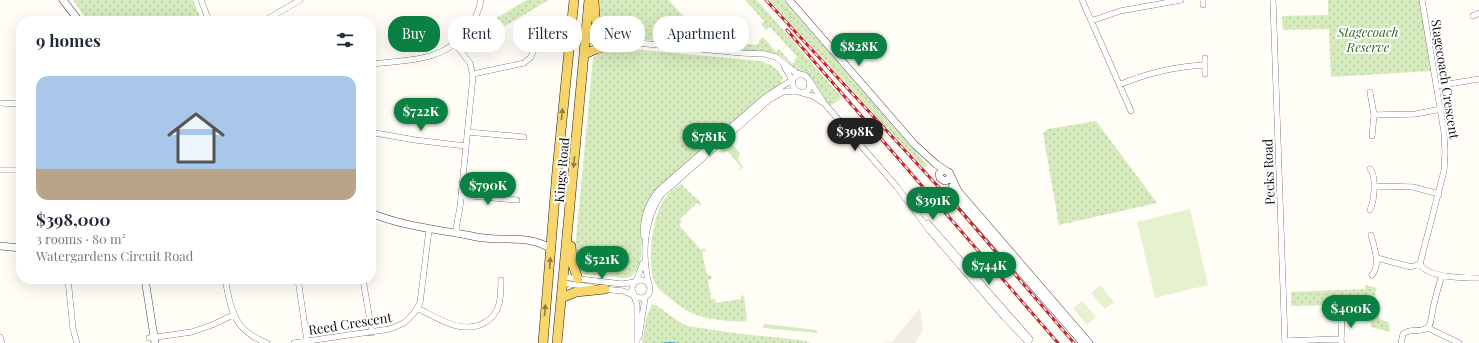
<!DOCTYPE html>
<html lang="en">
<head>
<meta charset="utf-8">
<style>
	body { margin:0; font-family:"Playfair Display",serif; background:#f2f2f3; color:#1f2937; height:100vh; display:flex; flex-direction:column; font-size:15px; white-space:nowrap }
	* { box-sizing:border-box; margin:0 }
	p { font-size:13px; color:#747a83 }
	.icon { flex:none; width:22px; height:22px; fill:none; stroke:currentColor; stroke-width:2; stroke-linecap:round; stroke-linejoin:round }
	.map { position:relative; flex:1; overflow:hidden }
	.sheet { position:absolute; left:16px; top:16px; width:360px; height:268px; display:flex; flex-direction:column; background:#fff; border-radius:16px; box-shadow:0 4px 16px #0002 }
	.sheet>* { flex:none }
	.top-card { position:absolute; left:388px; top:16px; width:380px; height:36px; display:flex; gap:8px }
	.price { position:absolute; translate:-50% -34px; padding:0 9px; border-radius:14px; background:#0b8043; color:#fff; font-size:13px; line-height:26px; filter:drop-shadow(0 1px 2px #0008) }
	.price::after { content:''; position:absolute; left:50%; top:24px; width:12px; height:9px; margin-left:-6px; background:inherit; clip-path:polygon(0 0,100% 0,50% 100%) }
	.price.on { background:#222; color:#fff }
	ul { padding:0; list-style:none }
	li { display:grid; align-content:center; gap:8px; height:212px; padding:0 20px }
	li+li { border-top:1px solid #e0e1e3 }
	li span { display:grid; place-items:center; height:124px; border-radius:12px; color:#555 }
	li>.icon { margin-inline-start:auto }
	span .icon { width:72px; height:72px; fill:#fffc; stroke-width:1 }
	li b { font-size:17px }
	h2 { display:flex; justify-content:space-between; align-items:center; height:48px; padding:0 20px; font-size:17px }
	.chip { padding:0 14px; border-radius:16px; background:#fff; box-shadow:0 4px 16px #0002; font-size:14px; line-height:36px }
	.chip.on { background:#0b8043; color:#fff }
	.map>svg:first-child { display:block }
</style>
</head>
<body>
<div class="map">
<svg width="1479" height="343" viewBox="0 0 1479 343">
	<defs>
		<pattern id="grass-dots" width="8" height="8" patternUnits="userSpaceOnUse"><rect width="8" height="8" fill="#d5ebbd"/><path d="M2 2h.1M6 6h.1" fill="none" stroke="#b6c8a1" stroke-width="1.8" stroke-linecap="round"/></pattern>
	</defs>
	<rect width="100%" height="100%" fill="#fffdf5"/>
	<path fill="url(#grass-dots)" d="M73 0H193L202 21H88Z
		M527 0H549L468 48V35Z
		M599 0H669L704 39 758 45 759 41 763 37 776 52 779 49 792 64 795 61 794 59 797 57 770 27 766 30 761 24 764 21 745 0H757L842 98 830 106 810 76 794 68 785 59 777 54 635 39 606 32 600 17Z
		M769 0H783L927 165 924 168Z
		M1328 0H1420L1432 71 1331 77 1329 29 1283 30 1282 16 1328 15Z
		M622 49H631L760 61C771 64 778 68 783 78L781 82 782 84 767 92 658 187 642 226 641 256 639 272 635 271 631 277 625 278 581 274 578 269 575 250 593 58 598 54Z
		M1096 121 1157 203 1059 225 1043 133 1048 129Z
		M681 184 699 201 701 204 700 206 697 203 680 219 682 222 679 225 701 250 704 248 706 251 702 252 707 275H711L712 279 708 280 711 299H715L716 303 741 299V295L744 296 747 321C741 322 734 321 728 321 702 318 692 316 672 300 666 295 660 291 656 285 646 268 652 224 660 207 664 198 672 189 681 184Z
		M1366 285 1377 288 1375 293 1380 319 1389 323 1390 332 1371 327 1370 304 1291 306V292L1365 289Z
		M652 304 656 305 678 321 687 326 741 334 801 340 811 343H642L646 319Z"/>
	<path fill="#d5ebbd" d="M729 141 740 153 738 159 743 167 740 170H739L741 167 727 151 723 153 720 150Z
		M764 324 817 330V333L763 328Z"/>
	<path fill="#e6f2cf" d="M1190 209 1208 285 1155 298 1137 222Z
		M1100 285 1114 302 1105 309 1091 293Z
		M1082 301 1096 317 1087 325 1073 308Z"/>
	<path fill="#f1ede2" d="M920 308 923 330 915 343H884L894 341V339Z"/>
	<g fill="none" stroke-linecap="round" stroke-linejoin="round">
		<path stroke="#3f96cf" stroke-width="1.5" d="M664 343H675"/>
		<g stroke="#444" stroke-width="6">
			<path id="minor" d="M201 0 209 21
				M1082 0 1131 111
				M1203 0V5
				M1273 0 1285 343
				M1422 0 1444 132 1445 152 1444 171 1420 264C1427 278 1465 278 1479 278
				M1473 16 1479 13
				M264 21 300 0
				M1091 21 1120 11 1181 0
				M586 34 617 37 632 41
				M586 40 611 43
				M620 43H637L742 53 765 54 776 57 796 73 803 75
				M455 44 470 63 473 76 460 207 456 229 458 234
				M371 64C406 60 444 62 467 31 474 22 479 11 481 0
				M784 66 792 80
				M473 74 524 63 531 57 538 39
				M1205 74V58
				M810 81 824 103 897 187 930 231 1004 317 1029 343
				M1119 85C1144 74 1177 66 1205 65
				M1437 86 1479 79
				M1370 92 1374 115 1372 136
				M805 93 809 89 810 81 805 75H797L792 80 793 86 796 91 813 96 822 102
				M0 103 21 104
				M1374 115 1416 114 1441 109
				M467 132 524 137
				M375 133 415 140 466 146
				M0 170H21
				M1374 186 1413 187 1439 194
				M461 195 517 200
				M1370 210C1374 202 1377 176 1370 169
				M928 223 1030 339
				M1371 235C1374 247 1381 264 1372 275
				M644 237C642 219 648 203 659 190L764 98 792 80
				M1377 258 1411 267 1420 264
				M563 277 622 284 635 282
				M68 279 73 329 77 343
				M225 279C231 310 234 331 267 343
				M298 279 307 341
				M363 279 372 333
				M632 289a9 9 0 1 1 18 0a9 9 0 1 1-18 0Z
				M636 281 643 263
				M562 283 592 287
				M649 285C642 256 643 221 661 195L770 99 783 92 796 91
				M602 289 623 291 633 295
				M634 296 637 305V343
				M417 308C438 318 461 335 484 323 501 314 501 297 501 280
				M1428 328 1459 343
				M0 337 2 343
				M639 337 645 298
				M149 338 192 332 212 325 233 315
				M1285 341 1337 339 1341 341 1342 343
				M1341 341 1342 317
				M294 343 390 329 404 323 414 313 420 303 429 230
				M1401 343 1403 334C1410 328 1420 333 1427 328 1431 326 1431 319 1432 314 1434 301 1438 288 1442 275"/>
		</g>
		<g stroke="#444" stroke-width="8">
			<path id="tertiary" d="M63 0 79 21
				M789 0 915 145 936 164 945 170
				M950 176 948 180 945 181 940 178 939 174 943 170 949 172 958 191 1089 343
				M952 187 958 200 1083 343
				M371 213C402 226 434 229 467 235 473 236 479 238 485 238 507 241 531 235 551 249
				M0 246 21 248
				M145 279 155 343"/>
		</g>
		<g stroke="#222" stroke-width="10">
			<path id="primary" d="M594 1 595 17 602 35
				M585 54 596 49 621 43
				M571 246 572 262 578 279
				M561 298 576 292 605 289
				M543 343 557 171 574 0
				M557 343 589 0"/>
		</g>
		<use href="#minor" stroke="#fff" stroke-width="5.5"/>
		<use href="#tertiary" stroke="#fff" stroke-width="7"/>
		<use href="#primary" stroke="#f9d66b" stroke-width="9"/>
		<g stroke="#c4262e" stroke-width="3">
			<path id="rail" d="M766 0 958 208 1074 343
				M787 30 1058 343"/>
		</g>
		<use href="#rail" stroke="#fff" stroke-width="1.5" stroke-dasharray="4.5" stroke-linecap="butt"/>
	</g>
	<defs><path id="oneway-solid" d="M-6-.8H1V-3.2L6.5 0L1 3.2V.8H-6Z"/></defs>
	<g fill="#917d42">
		<use href="#oneway-solid" transform="translate(562 114) rotate(-84)"/>
		<use href="#oneway-solid" transform="translate(574 162) rotate(95)"/>
		<use href="#oneway-solid" transform="translate(550 263) rotate(-86)"/>
		<use href="#oneway-solid" transform="translate(545 310) rotate(-85)"/>
	</g>
	<g text-anchor="middle" dominant-baseline="central" stroke-width="4" stroke-linejoin="round" paint-order="stroke">
		<g font-size="13" font-style="italic" fill="#2f6b1f" stroke="#fff">
			<text x="1368" y="31">Stagecoach<tspan x="1368" dy="15">Reserve</tspan></text>
		</g>
		<g font-size="13" fill="#111" stroke="#fff">
			<text transform="translate(1446 79) rotate(81)">Stagecoach Crescent</text>
			<text transform="translate(561 170) rotate(-85)">Kings Road</text>
			<text transform="translate(1268 172) rotate(-92)">Pecks Road</text>
			<text transform="translate(350 323) rotate(-9)">Reed Crescent</text>
		</g>
	</g>
</svg>
<b class="price" style="left:859px;top:67px">$828K</b>
<b class="price" style="left:421px;top:132px">$722K</b>
<b class="price on" style="left:855px;top:152px">$398K</b>
<b class="price" style="left:709px;top:157px">$781K</b>
<b class="price" style="left:488px;top:206px">$790K</b>
<b class="price" style="left:933px;top:221px">$391K</b>
<b class="price" style="left:602px;top:280px">$521K</b>
<b class="price" style="left:989px;top:286px">$744K</b>
<b class="price" style="left:1351px;top:329px">$400K</b>
<div class="top-card">
<a class="chip on">Buy</a>
<a class="chip">Rent</a>
<a class="chip">Filters</a>
<a class="chip">New</a>
<a class="chip">Apartment</a>
</div>
<section class="sheet">
<h2>9 homes<svg class="icon" aria-label="filters" viewBox="0 0 24 24"><path d="M4 7h16M4 17h16"/><circle cx="9" cy="7" r="2"/><circle cx="15" cy="17" r="2"/></svg></h2>
<ul>
<li><span style="background:linear-gradient(#a9c7e8 75%,#b9a48a 0)"><svg class="icon" aria-label="home" viewBox="0 0 24 24"><path d="M3 11l9-7 9 7M6 9v11h12V9"/></svg></span><div><b>$398,000</b><p>3 rooms · 80 m²</p><p>Watergardens Circuit Road</p></div></li>
</ul>
</section>
</div>
</body>
</html>
